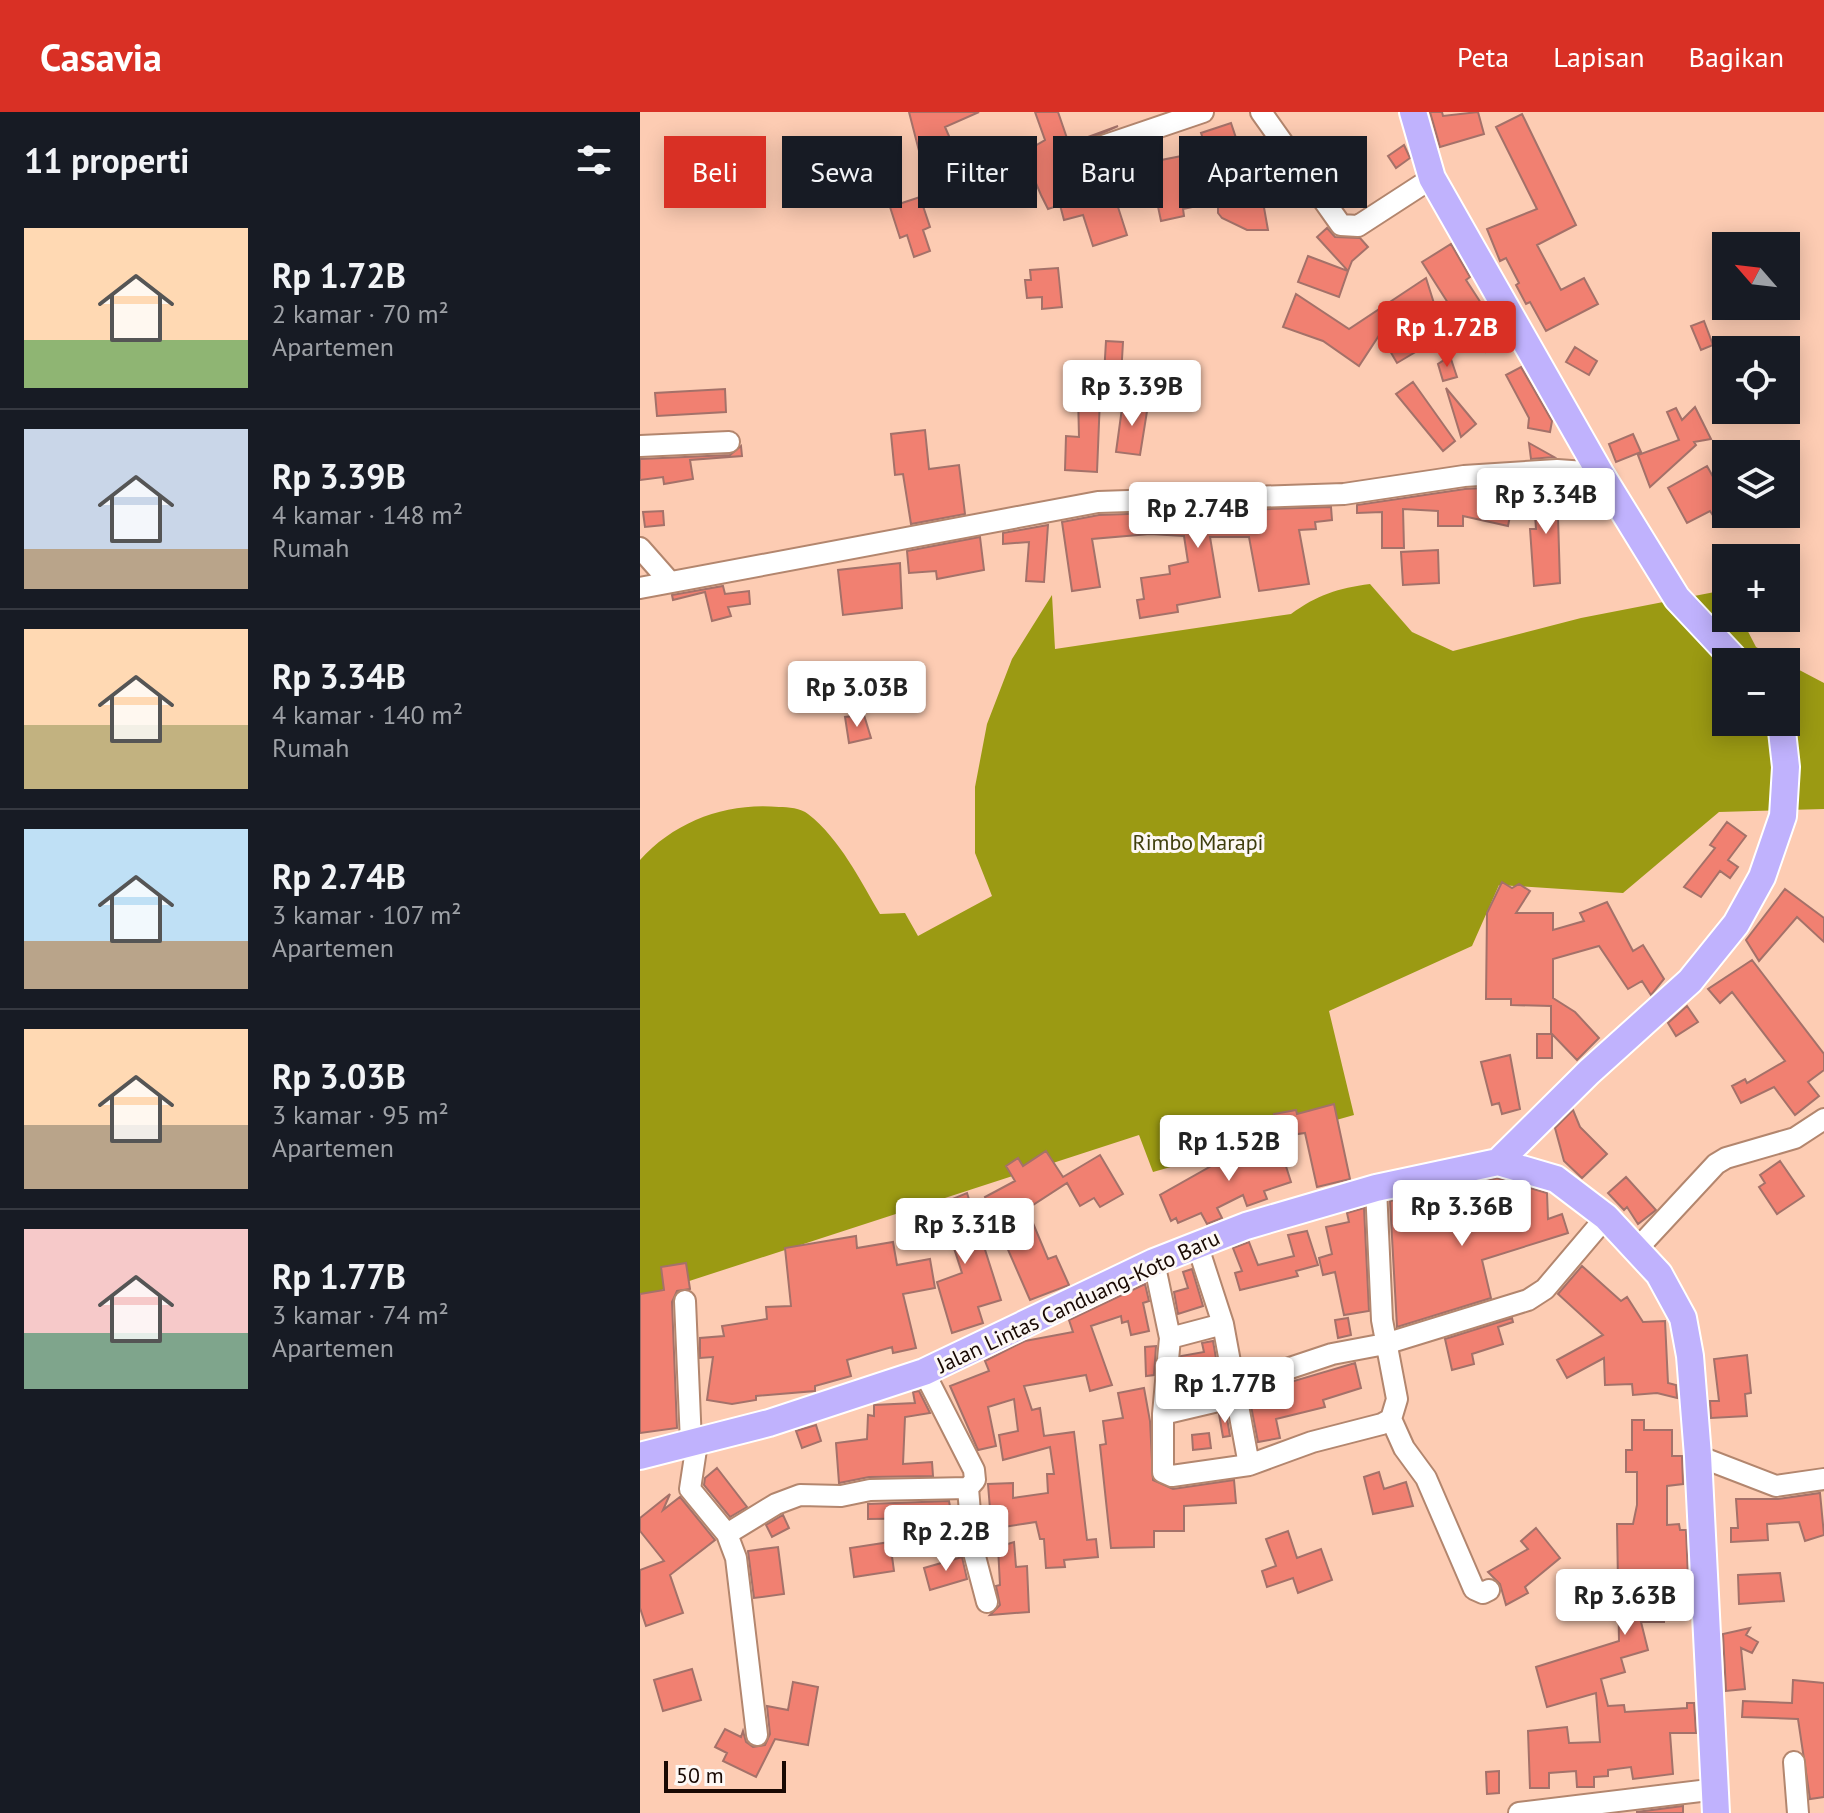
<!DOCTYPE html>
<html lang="id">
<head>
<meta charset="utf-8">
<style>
	body { margin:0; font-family:"PT Sans",sans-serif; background:#242831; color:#f1f3f6; height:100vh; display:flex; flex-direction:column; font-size:30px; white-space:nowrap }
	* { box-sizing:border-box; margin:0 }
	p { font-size:26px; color:#9ea1a6 }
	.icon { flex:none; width:44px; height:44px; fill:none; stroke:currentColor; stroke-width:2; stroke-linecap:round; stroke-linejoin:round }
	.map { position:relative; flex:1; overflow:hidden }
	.drawer { display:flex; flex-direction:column; background:#171b24; width:640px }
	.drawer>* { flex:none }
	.hud { position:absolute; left:24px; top:24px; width:760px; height:72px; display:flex; gap:16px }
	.needle { width:52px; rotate:298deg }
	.buttons { position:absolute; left:1072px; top:120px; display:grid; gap:16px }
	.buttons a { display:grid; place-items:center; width:88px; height:88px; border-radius:0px; background:#171b24; box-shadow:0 4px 20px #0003; font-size:40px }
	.scale { position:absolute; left:24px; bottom:20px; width:122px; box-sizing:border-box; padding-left:8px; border:4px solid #190903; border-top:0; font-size:22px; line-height:28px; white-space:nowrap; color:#190903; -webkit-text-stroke:6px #fdf8f5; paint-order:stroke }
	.price { position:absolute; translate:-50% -68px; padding:0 18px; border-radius:8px; background:#fff; color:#222; font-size:26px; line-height:52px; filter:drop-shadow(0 2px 4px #0008) }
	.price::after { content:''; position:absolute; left:50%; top:48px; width:24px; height:18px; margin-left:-12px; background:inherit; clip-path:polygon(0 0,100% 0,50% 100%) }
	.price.on { background:#d93025; color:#fff }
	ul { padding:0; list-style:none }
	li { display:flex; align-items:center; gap:24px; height:200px; padding:0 24px }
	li+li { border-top:2px solid #363941 }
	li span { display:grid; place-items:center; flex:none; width:224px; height:160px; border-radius:0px; color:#555 }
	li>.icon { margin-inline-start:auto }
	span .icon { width:96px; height:96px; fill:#fffc; stroke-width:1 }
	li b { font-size:34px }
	h2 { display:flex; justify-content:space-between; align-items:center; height:96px; padding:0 24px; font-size:34px }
	.tag { padding:0 28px; border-radius:0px; background:#171b24; box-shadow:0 4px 20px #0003; font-size:28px; line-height:72px }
	.tag.on { background:#d93025; color:#fff }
	header { display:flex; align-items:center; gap:48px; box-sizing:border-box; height:112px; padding:0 40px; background:#d93025; color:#fff }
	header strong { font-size:38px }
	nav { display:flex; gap:44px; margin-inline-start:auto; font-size:28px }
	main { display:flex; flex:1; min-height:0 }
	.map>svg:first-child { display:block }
</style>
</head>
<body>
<header>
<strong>Casavia</strong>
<nav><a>Peta</a><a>Lapisan</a><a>Bagikan</a></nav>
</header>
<main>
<section class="drawer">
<h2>11 properti<svg class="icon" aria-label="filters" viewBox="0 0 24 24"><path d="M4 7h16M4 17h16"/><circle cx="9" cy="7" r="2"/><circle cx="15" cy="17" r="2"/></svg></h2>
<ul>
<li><span style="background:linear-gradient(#ffd9b3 70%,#8fb573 0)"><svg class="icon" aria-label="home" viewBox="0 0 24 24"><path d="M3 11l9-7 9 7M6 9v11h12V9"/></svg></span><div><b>Rp 1.72B</b><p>2 kamar · 70 m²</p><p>Apartemen</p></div></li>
<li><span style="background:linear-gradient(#c9d6e8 75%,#b9a48a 0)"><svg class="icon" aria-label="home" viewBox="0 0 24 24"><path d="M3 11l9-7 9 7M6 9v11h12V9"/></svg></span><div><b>Rp 3.39B</b><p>4 kamar · 148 m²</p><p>Rumah</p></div></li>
<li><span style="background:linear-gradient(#ffd9b3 60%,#c2b280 0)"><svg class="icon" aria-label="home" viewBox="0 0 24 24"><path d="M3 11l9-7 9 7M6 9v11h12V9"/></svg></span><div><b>Rp 3.34B</b><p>4 kamar · 140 m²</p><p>Rumah</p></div></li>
<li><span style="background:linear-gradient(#bfe0f5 70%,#b9a48a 0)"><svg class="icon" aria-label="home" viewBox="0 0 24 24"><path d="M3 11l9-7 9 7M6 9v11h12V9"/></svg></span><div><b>Rp 2.74B</b><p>3 kamar · 107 m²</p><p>Apartemen</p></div></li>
<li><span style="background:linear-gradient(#ffd9b3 60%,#b9a48a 0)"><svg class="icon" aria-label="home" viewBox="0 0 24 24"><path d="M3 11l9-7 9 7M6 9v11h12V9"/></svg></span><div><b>Rp 3.03B</b><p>3 kamar · 95 m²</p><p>Apartemen</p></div></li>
<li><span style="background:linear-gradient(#f6c9c9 65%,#7fa58c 0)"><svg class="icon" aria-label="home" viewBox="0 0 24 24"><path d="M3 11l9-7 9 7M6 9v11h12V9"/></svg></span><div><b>Rp 1.77B</b><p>3 kamar · 74 m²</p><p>Apartemen</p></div></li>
</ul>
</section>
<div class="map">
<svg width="1184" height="1701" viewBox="0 0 1184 1701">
	<rect width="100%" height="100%" fill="#fdccb3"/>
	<path fill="#9b9a13" d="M730 472 772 520 813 539 941 506 1085 478 1086 506H1101L1116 535 1145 550H1086V610H1146V551L1184 571V697L1079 700 983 781 859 773 832 834 689 899 714 1003 513 1060 499 1023 0 1185V748C35 709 87 690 139 695 148 695 161 696 168 702 200 727 220 768 240 802L265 801 278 824 352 784 335 741V675L347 612 372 547 412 483 415 537 651 502C677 483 698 476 730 472Z"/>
	<path fill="#f18071" stroke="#a47169" stroke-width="2" d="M269 0H339L305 15 322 54 286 66Z
		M395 0H418L429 32 478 14 447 28 445 39 454 48 516 30 521 48 567 39 561 21 591 11 601 41 555 57 562 93 543 97 544 104 521 109 515 80 477 92 487 123 453 134 443 103 424 108 420 93 408 97 401 83 383 41 405 28Z
		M790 0H802L803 4 838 0 844 22 800 35Z
		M882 2 936 113 897 133 921 178 944 166 958 192 906 219 890 190 886 192 876 173 879 171 866 146 860 149 847 117 897 97 856 15Z
		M764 33 770 46 756 56 748 44Z
		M641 50 660 82 623 90 628 118H607L582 106 578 101V84L622 77 618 55Z
		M280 85 290 115 283 118 290 139 274 145 267 123 260 126 250 95Z
		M687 116 695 125 720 126 728 135 712 149 708 159 677 125Z
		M811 132 830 165 826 168 865 228 846 240 836 225 844 219 835 205 822 213 782 150Z
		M668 144 708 159 699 185 658 170Z
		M418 156 422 195 402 197V185L387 186 385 168H391L390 158Z
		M786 166 804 223 757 251 740 222 719 254 683 229 643 215 656 182 709 217Z
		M1064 209 1073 233 1061 238 1051 214Z
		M466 229 483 230 481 264 464 263Z
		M935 235 957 249 949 263 926 250Z
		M810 244 817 265 803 269 798 252Z
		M881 255 912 309 910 320 888 316 889 306 866 263Z
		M773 270 815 329 803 339 756 282Z
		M806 276 836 312 821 325Z
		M85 277 86 300 17 304 15 281Z
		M438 283 460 286 457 360 425 358 426 324 439 325Z
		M483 289 508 293 500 343 476 340Z
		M1055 295 1071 327 1054 330 1056 333 1010 375 998 343 1039 328 1027 300 1036 296 1042 308Z
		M285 318 289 357 319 353 325 402 271 412 263 362 255 363 251 322Z
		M993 322 1001 340 976 350 969 332Z
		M889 331 914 345 891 347Z
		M101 334 102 344 50 348 53 367 24 372 23 365 0 368V347L90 343Z
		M1067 354 1086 388V399L1074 405 1070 399 1047 411 1028 376Z
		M917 371 920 471 894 474 890 417H896L893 373Z
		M932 372 949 373 954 382 944 390Z
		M876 374 868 414 823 404V414H798V399L763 397 764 436H742V400L717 401V393L825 377Z
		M691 395 692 408 675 410 676 417 659 418 669 472 619 479 609 425H570L580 485 537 493 538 500 500 506 497 488 504 487 501 466 530 462 529 454 548 450 544 424 510 422 452 427 460 475 432 479 422 410 459 403Z
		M23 399 24 413 5 415 3 400Z
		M408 413 404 470 386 469 389 430 363 432V421Z
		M340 425 344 458 297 467 296 459 269 461 267 439Z
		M798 438 799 471 763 473 761 440Z
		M260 451 262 496 203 503 198 458Z
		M83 474 85 482 109 479 110 492 88 495 91 504 72 509 65 480 33 488 32 483Z
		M224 603 231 626 209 631 205 605Z
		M1087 710 1106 724 1088 748 1098 755 1090 766 1080 759 1061 785 1044 775 1075 736 1070 733Z
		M862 770 872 776 879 772 890 779 876 801H913V818L944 809 940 801 967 790 993 839 1003 833 1024 867 1011 883 1002 869 988 877 959 834 913 847V886L935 900 959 926 937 948 912 922V946H897V922H911V894L871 893V887H846L847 801Z
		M1145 777 1184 806V830L1157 805 1119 849 1106 828Z
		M1112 848 1184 942V958L1168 970 1179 984 1155 1003 1134 975 1101 991 1092 974 1105 967 1107 971 1145 949 1092 880 1080 891 1068 877Z
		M1047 894 1058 910 1036 924 1028 911Z
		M870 943 880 997 862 1002 859 991 852 993 841 950Z
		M694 992 710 1067 677 1075 665 1021 638 1025 634 1002 656 998 657 1002Z
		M933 998 940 1015 967 1042 942 1066 924 1049 915 1016Z
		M637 1026 651 1070 624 1079 627 1087 607 1094 603 1083 577 1096 582 1106 567 1112 561 1101 538 1111 536 1106 531 1109 520 1083 598 1039Z
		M406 1039 423 1065 460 1043 483 1082 460 1095 454 1086 440 1094 427 1071 387 1097 408 1147 416 1144 429 1173 390 1188 345 1085 375 1069 366 1054 378 1046 383 1054Z
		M1140 1049 1164 1084 1137 1102 1119 1075 1125 1071 1120 1063Z
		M986 1065 1016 1098 998 1112 987 1095 984 1098 968 1081Z
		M857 1066 907 1081 908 1107 922 1102 928 1121 842 1148 851 1186 757 1215 750 1089 766 1086 768 1102 789 1098 791 1107 843 1100 838 1071Z
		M327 1081 361 1188 338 1195 343 1211 312 1221 297 1170 322 1161 311 1127 295 1132 286 1108 314 1099 310 1088Z
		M724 1096 729 1199 704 1203 695 1160 683 1163 679 1146 692 1142 686 1115 709 1110 707 1101Z
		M667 1119 678 1153 656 1159 658 1164 600 1178 595 1161 602 1159 593 1136 609 1130 618 1153 654 1144 648 1123Z
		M216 1124 217 1136 253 1130 257 1153 290 1147 295 1176 263 1182 276 1236 253 1241 252 1235 207 1248 211 1264 175 1274V1279L116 1284V1288L92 1292 67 1288 73 1245 60 1246V1226L84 1224 82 1214 127 1207 126 1195 151 1194 145 1136Z
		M46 1151 50 1177 37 1179 32 1190 37 1316 0 1321V1182L24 1178 21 1155Z
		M942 1154 981 1189 987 1185 1003 1210 1025 1209 1028 1271 1036 1273 1037 1286 1017 1281 993 1283 992 1272 965 1273 964 1246 927 1266 917 1248 963 1223 918 1182Z
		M552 1157 563 1194 538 1202 534 1180 548 1176 543 1160Z
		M505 1172 509 1189 503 1191 509 1219 491 1223 488 1209 482 1211 481 1204 451 1214 472 1273 450 1279 446 1263 384 1274 392 1298 400 1296 404 1324 434 1320 447 1428 456 1427 458 1445 424 1448 425 1455 406 1456 404 1427H400L396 1410 344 1418 343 1398 350 1397 348 1372 373 1371V1386L408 1381 407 1362H414L410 1335 363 1348 359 1323 378 1319 374 1287 348 1295 356 1334 338 1338 310 1274 349 1259 345 1249 385 1229 433 1220 429 1208Z
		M708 1206 711 1223 698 1226 695 1208Z
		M872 1206 873 1210 858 1215 863 1232 832 1242 834 1252 812 1258 805 1227Z
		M573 1229 581 1275 538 1285 541 1244 564 1240 562 1231Z
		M516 1234 514 1263 506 1264 505 1235Z
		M1107 1243 1111 1281 1105 1282 1107 1304 1071 1306 1070 1289H1079L1074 1247Z
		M715 1251 721 1276 683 1288 685 1295 636 1307 640 1326 618 1330 611 1294 636 1288 647 1271Z
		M504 1276 510 1309 513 1368 533 1377 594 1368 596 1391 544 1394V1419H514V1435L471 1436 460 1333 466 1332 463 1309 483 1306 478 1281Z
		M279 1279 290 1301 265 1305 263 1352 292 1350 293 1364 229 1365 199 1371 196 1331 227 1327 228 1303 234 1304V1293L275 1291 273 1280Z
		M586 1300 590 1324 583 1325 579 1302Z
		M992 1308H1004V1318H1032V1344H1042L1043 1372 1027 1374V1413L1039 1412 1040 1418H1046L1049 1490 1024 1492V1510H1001L1008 1538 981 1546 985 1560 961 1567 968 1594 984 1593 985 1600 1047 1596V1591H1054L1056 1621H1030L1033 1662 993 1667 991 1655 968 1658V1664L954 1665V1675H937L936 1659 909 1661V1676H890L888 1619 927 1615 929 1631 960 1630 956 1581 907 1595 896 1555 979 1529 977 1412H993L997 1393V1360H986V1338H992Z
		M176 1313 181 1329 162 1336 156 1319Z
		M569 1321 571 1336 553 1338 552 1323Z
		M77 1356 107 1395 90 1405 64 1373 65 1366Z
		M739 1360 744 1377 766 1370 773 1394 733 1402 724 1365Z
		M1180 1381 1184 1423 1165 1429 1159 1410 1127 1412 1128 1428 1091 1430V1416H1098L1096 1387H1138Z
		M30 1382 23 1398 40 1385 75 1428 30 1463 43 1501 6 1514 0 1496V1458L24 1449 0 1419V1406Z
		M309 1389 312 1406 228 1407V1392Z
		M143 1403 149 1416 132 1425 126 1413Z
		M896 1416 920 1446 885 1475 888 1481 866 1493 860 1472 848 1460 888 1437 881 1429Z
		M648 1419 657 1446 681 1437 692 1468 658 1481 653 1466 627 1475 622 1459 636 1454 626 1427Z
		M250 1430 254 1459 214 1465 210 1436Z
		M374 1430 376 1455 387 1454 389 1500 350 1503 360 1493 356 1474 360 1473 358 1435Z
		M138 1435 144 1482 114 1486 108 1439Z
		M322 1445 327 1467 290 1478 284 1456Z
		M1140 1461 1144 1489 1099 1492 1098 1463Z
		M1110 1516 1106 1523 1118 1530 1112 1541 1101 1536 1105 1577 1086 1579 1083 1522Z
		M52 1557 61 1588 23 1599 14 1568Z
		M1153 1568 1184 1571V1685L1170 1687 1158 1607 1102 1605 1103 1589 1152 1591Z
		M153 1570 178 1575 168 1633 135 1627 116 1665 83 1649 87 1641 75 1635 85 1617 101 1625 103 1619 106 1630 113 1635 125 1633 130 1622 127 1594 148 1598Z
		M859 1659V1681L847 1682 846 1660Z
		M1043 1694V1701H997V1700Z"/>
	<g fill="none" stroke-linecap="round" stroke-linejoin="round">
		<g stroke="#b3866e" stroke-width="24">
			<path id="minor" d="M621 0 701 113 718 114 792 66
				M457 36 563 0
				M0 334 89 330
				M0 436 30 470
				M0 476 458 390 704 382 824 364 917 358 960 361
				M557 1132 583 1212 609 1353
				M998 1136 1076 1052 1086 1046 1155 1026 1184 1007
				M514 1150 530 1226 523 1302V1360L532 1364 609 1353 672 1330 742 1312 751 1307 757 1287 742 1208 736 1076
				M45 1189 51 1331
				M530 1226 583 1212
				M284 1260 334 1358 335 1368 328 1376 333 1437 347 1490
				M523 1302 629 1277 638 1260 692 1242 745 1232 888 1188 905 1177 966 1105
				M751 1307 764 1336 786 1366 834 1477 843 1481 849 1478
				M57 1331 50 1377 87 1422 96 1446 117 1623
				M1058 1344 1136 1374 1184 1367
				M87 1422 136 1392 160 1383 201 1384 230 1378 328 1376
				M1154 1650 1158 1701
				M879 1701 1077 1677"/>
		</g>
		<g stroke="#fff" stroke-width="30">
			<path id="major" d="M773 0 792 66 960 361 1037 486 1097 550
				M858 1050 916 1067 966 1105 1019 1162 1043 1206 1050 1244 1058 1344 1076 1701
				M0 1344 129 1311 284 1260 514 1150 606 1114 736 1076 858 1050 949 960 1050 869 1096 812 1122 765 1143 704 1146 655 1141 610"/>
		</g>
		<use href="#minor" stroke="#fff" stroke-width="20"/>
		<use href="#major" stroke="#c0b2fd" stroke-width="26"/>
	</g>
	<g text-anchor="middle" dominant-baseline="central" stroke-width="6" stroke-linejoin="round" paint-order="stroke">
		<g font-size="22" fill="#3f3e0c" stroke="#fdf8f5">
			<text x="558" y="730">Rimbo Marapi</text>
		</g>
		<g font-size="22" fill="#190903" stroke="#fdf8f5">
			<text transform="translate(438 1189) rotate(-25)">Jalan Lintas Canduang-Koto Baru</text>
		</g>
	</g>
</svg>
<div class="buttons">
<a><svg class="needle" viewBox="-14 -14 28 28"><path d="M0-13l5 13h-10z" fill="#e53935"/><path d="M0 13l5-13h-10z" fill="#9ea1a6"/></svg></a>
<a><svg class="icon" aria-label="locate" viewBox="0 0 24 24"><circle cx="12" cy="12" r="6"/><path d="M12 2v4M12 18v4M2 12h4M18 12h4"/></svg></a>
<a><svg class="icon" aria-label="layers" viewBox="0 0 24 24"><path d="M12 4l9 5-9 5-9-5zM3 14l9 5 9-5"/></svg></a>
<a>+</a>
<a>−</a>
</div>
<div class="scale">50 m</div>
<b class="price on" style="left:807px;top:257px">Rp 1.72B</b>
<b class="price" style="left:492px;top:316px">Rp 3.39B</b>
<b class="price" style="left:906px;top:424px">Rp 3.34B</b>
<b class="price" style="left:558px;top:438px">Rp 2.74B</b>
<b class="price" style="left:217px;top:617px">Rp 3.03B</b>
<b class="price" style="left:589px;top:1071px">Rp 1.52B</b>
<b class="price" style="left:822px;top:1136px">Rp 3.36B</b>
<b class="price" style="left:325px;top:1154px">Rp 3.31B</b>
<b class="price" style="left:585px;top:1313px">Rp 1.77B</b>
<b class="price" style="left:306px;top:1461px">Rp 2.2B</b>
<b class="price" style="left:985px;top:1525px">Rp 3.63B</b>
<div class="hud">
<a class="tag on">Beli</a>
<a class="tag">Sewa</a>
<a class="tag">Filter</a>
<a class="tag">Baru</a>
<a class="tag">Apartemen</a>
</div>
</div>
</main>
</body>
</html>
